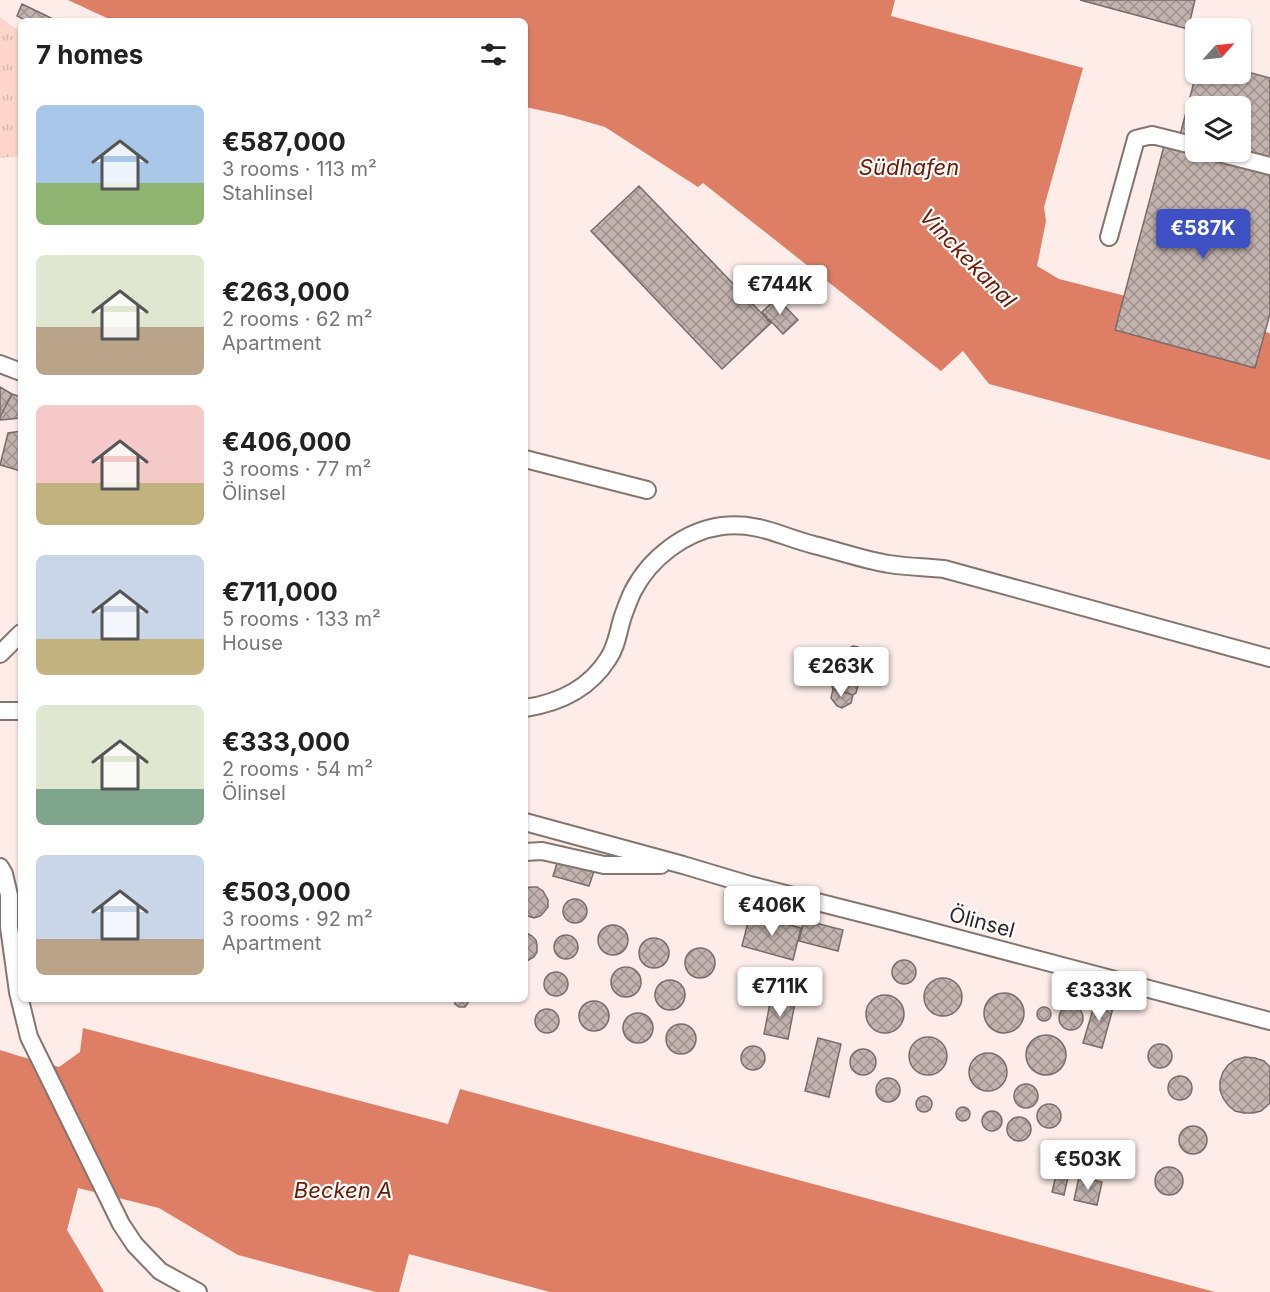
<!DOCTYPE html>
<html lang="en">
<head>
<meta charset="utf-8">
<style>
	body { margin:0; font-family:Inter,sans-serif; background:#f6f6f6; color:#222; height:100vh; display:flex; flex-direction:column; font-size:22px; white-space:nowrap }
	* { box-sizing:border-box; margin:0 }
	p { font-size:20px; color:#767676 }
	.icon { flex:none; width:33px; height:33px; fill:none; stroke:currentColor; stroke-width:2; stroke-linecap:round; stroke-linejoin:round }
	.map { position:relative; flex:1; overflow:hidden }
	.drawer { position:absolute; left:18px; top:18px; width:510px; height:984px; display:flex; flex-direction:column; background:#fff; border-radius:9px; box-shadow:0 2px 4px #0004 }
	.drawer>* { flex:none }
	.needle { width:39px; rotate:63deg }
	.buttons { position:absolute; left:1185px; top:18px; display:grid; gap:12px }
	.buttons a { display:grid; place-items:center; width:66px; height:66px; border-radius:9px; background:#fff; box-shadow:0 2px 4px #0004; font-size:30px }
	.price { position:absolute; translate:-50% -51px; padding:0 14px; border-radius:6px; background:#fff; color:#222; font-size:20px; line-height:39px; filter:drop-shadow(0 2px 3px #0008) }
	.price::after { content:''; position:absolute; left:50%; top:36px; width:18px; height:14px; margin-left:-9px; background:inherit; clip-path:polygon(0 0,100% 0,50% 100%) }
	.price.on { background:#3d51c4; color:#fff }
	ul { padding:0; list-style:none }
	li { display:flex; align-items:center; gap:18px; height:150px; padding:0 18px }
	li span { display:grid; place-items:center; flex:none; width:168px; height:120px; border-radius:9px; color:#555 }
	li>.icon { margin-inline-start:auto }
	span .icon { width:72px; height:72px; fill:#fffc; stroke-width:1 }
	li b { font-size:26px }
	h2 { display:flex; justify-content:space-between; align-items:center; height:72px; padding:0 18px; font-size:26px }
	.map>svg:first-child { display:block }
</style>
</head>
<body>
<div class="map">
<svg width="1270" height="1292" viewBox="0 0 1270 1292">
	<defs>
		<pattern id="park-tufts" width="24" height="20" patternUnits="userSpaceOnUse" patternTransform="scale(1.5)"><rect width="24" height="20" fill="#fdd5ca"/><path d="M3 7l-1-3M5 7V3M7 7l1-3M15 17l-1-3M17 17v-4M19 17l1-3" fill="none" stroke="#d9b7ad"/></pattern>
		<pattern id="building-cross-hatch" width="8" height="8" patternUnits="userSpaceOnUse" patternTransform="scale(1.5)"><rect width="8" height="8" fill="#c3b3af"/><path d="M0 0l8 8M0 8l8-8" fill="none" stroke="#9f928e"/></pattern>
	</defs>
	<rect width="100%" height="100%" fill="#fdece8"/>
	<path fill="url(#park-tufts)" d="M0 17 21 32V156L0 158Z"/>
	<path fill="#de7e65" d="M68 0H895L891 16 1083 68 1044 207 1046 221 1037 266 1059 279 1270 333V460L989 384 963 351 941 371 703 183 698 187 605 127 563 115 525 107V21H119L109 19Z
		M83 1028 448 1124 460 1089 1215 1292H550L409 1254 399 1292H376L238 1255 159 1208 78 1188 67 1230 104 1292H0V1050L19 1056 59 1067 80 1052Z"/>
	<path fill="url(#building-cross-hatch)" stroke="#7a6c68" stroke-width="1.5" d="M1080 0H1195L1188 29Z
		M22 4 51 18 50 21H27L17 16Z
		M1240 70 1270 78V163L1240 152V106H1196V144L1179 139 1196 74H1240Z
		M1164 146 1270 174V314L1255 368 1115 330Z
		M639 186 771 323 722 369 591 231Z
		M777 298 798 320 783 334 769 319 768 321 766 318 767 317 762 312Z
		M0 387 12 394 0 417Z
		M12 394 21 397V418L0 420V417Z
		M21 431V471L0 465 8 433Z
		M853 646 858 647 863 656 861 664 841 659 844 651Z
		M841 659 861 664 863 667 856 693 853 695 833 689 832 686 839 661Z
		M833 689 853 695 851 703 842 708 837 706 831 698Z
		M558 860 594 871 589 886 553 876Z
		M531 887H537L543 891 548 900V907L544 912 540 916 534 918 525 915V888Z
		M563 911a12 12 0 1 1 24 0a12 12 0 1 1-24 0Z
		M750 914 801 928 793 960 742 946Z
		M804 920 843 930 838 951 799 941Z
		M598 940a15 15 0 1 1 30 0a15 15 0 1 1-30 0Z
		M525 932 532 936 536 940 537 945V952L534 957 525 962Z
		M554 947a12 12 0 1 1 24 0a12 12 0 1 1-24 0Z
		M639 953a15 15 0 1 1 30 0a15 15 0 1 1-30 0Z
		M685 963a15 15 0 1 1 30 0a15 15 0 1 1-30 0Z
		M892 972a12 12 0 1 1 24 0a12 12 0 1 1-24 0Z
		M611 982a15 15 0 1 1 30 0a15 15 0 1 1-30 0Z
		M544 984a12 12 0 1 1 24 0a12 12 0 1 1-24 0Z
		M924 997a19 19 0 1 1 38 0a19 19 0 1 1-38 0Z
		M655 995a15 15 0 1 1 30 0a15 15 0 1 1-30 0Z
		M984 1013a20 20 0 1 1 40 0a20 20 0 1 1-40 0Z
		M866 1014a19 19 0 1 1 38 0a19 19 0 1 1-38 0Z
		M1097 996 1115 1001 1102 1048 1083 1043Z
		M771 998 795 1003 788 1039 764 1034Z
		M454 999H468V1003L465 1007H459L455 1004Z
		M579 1016a15 15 0 1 1 30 0a15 15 0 1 1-30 0Z
		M1059 1018a12 12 0 1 1 24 0a12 12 0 1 1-24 0Z
		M1037 1014a7 7 0 1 1 14 0a7 7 0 1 1-14 0Z
		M535 1021a12 12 0 1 1 24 0a12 12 0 1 1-24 0Z
		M623 1028a15 15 0 1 1 30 0a15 15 0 1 1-30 0Z
		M666 1039a15 15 0 1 1 30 0a15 15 0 1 1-30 0Z
		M1026 1055a20 20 0 1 1 40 0a20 20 0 1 1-40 0Z
		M909 1056a19 19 0 1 1 38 0a19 19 0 1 1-38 0Z
		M818 1038 841 1044 829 1097 805 1091Z
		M1148 1056a12 12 0 1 1 24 0a12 12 0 1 1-24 0Z
		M741 1058a12 12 0 1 1 24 0a12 12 0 1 1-24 0Z
		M850 1062a13 13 0 1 1 26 0a13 13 0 1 1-26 0Z
		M969 1072a19 19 0 1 1 38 0a19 19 0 1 1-38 0Z
		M1245 1057 1255 1058 1264 1061 1270 1067V1103L1261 1111 1253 1113H1244L1235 1111 1228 1105 1223 1098 1220 1090V1081L1223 1072 1228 1065 1235 1060Z
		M1168 1088a12 12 0 1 1 24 0a12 12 0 1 1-24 0Z
		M876 1090a12 12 0 1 1 24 0a12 12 0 1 1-24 0Z
		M1014 1096a12 12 0 1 1 24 0a12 12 0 1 1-24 0Z
		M916 1104a8 8 0 1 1 16 0a8 8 0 1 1-16 0Z
		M1037 1116a12 12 0 1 1 24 0a12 12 0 1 1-24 0Z
		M956 1114a7 7 0 1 1 14 0a7 7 0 1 1-14 0Z
		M982 1121a10 10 0 1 1 20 0a10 10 0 1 1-20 0Z
		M1007 1129a12 12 0 1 1 24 0a12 12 0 1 1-24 0Z
		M1179 1140a14 14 0 1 1 28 0a14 14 0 1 1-28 0Z
		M1155 1181a14 14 0 1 1 28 0a14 14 0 1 1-28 0Z
		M1056 1175 1068 1177 1064 1195 1052 1192Z
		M1079 1177 1102 1182 1097 1205 1074 1200Z"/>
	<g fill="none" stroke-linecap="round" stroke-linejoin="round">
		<g stroke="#847571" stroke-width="20">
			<path id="minor" d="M1215 152 1270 166
				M1109 237 1136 139 1152 135 1196 146
				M0 364 21 372
				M525 459 647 490
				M0 654 21 633
				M525 708C559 703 589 689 608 659 617 646 618 631 623 616 626 608 629 599 633 591 650 558 685 531 722 526 758 522 780 536 814 545 839 551 864 560 889 564 907 567 926 567 944 569L1270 658
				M0 711H21
				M525 822 683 865 750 885 896 922 1270 1021
				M525 852 542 851 604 865H661
				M0 867 4 874 9 895V927L18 992 29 1037 121 1224 135 1245 160 1271 198 1292"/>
		</g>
		<use href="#minor" stroke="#fff" stroke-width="16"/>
	</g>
	<g text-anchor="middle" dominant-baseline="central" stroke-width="4.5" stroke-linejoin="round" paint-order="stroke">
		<g font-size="21" fill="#2d2725" stroke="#fefefe">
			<text transform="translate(982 922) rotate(15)">Ölinsel</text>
		</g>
		<g font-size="22" font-style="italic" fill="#6e1800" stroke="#fefefe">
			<text x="909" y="167">Südhafen</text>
			<text transform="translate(968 258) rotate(46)">Vinckekanal</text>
			<text x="343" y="1190">Becken A</text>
		</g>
	</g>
</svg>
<div class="buttons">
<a><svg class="needle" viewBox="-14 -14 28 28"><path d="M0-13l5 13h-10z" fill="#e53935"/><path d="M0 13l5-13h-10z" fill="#767676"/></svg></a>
<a><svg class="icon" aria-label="layers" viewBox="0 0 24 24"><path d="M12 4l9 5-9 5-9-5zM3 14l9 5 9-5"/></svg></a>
</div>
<b class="price on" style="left:1203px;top:260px">€587K</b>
<b class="price" style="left:780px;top:316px">€744K</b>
<b class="price" style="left:841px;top:698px">€263K</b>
<b class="price" style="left:772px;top:937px">€406K</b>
<b class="price" style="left:780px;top:1018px">€711K</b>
<b class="price" style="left:1099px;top:1022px">€333K</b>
<b class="price" style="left:1088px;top:1191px">€503K</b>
<section class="drawer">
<h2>7 homes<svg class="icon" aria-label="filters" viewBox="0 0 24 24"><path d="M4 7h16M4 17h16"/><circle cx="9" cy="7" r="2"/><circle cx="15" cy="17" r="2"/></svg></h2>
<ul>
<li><span style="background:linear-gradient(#a9c7e8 65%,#8fb573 0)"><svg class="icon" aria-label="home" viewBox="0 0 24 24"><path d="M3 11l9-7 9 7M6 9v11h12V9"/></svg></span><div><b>€587,000</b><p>3 rooms · 113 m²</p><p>Stahlinsel</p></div></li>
<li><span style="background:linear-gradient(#dfe7d0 60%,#b9a48a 0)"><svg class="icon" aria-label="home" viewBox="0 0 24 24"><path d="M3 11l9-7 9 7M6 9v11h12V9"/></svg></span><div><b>€263,000</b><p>2 rooms · 62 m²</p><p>Apartment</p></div></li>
<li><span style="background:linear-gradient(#f6c9c9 65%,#c2b280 0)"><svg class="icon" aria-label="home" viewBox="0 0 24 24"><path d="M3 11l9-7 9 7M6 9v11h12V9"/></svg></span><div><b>€406,000</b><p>3 rooms · 77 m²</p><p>Ölinsel</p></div></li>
<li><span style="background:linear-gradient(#c9d6e8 70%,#c2b280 0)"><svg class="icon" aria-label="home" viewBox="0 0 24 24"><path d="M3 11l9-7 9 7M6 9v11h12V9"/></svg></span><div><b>€711,000</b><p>5 rooms · 133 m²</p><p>House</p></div></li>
<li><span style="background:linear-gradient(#dfe7d0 70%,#7fa58c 0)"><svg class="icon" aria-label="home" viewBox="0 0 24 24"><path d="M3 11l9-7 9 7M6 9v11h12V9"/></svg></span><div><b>€333,000</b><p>2 rooms · 54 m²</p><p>Ölinsel</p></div></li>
<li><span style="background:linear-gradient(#c9d6e8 70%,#b9a48a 0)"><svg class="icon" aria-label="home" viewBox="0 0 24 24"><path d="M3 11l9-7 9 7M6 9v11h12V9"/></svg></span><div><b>€503,000</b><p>3 rooms · 92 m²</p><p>Apartment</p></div></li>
</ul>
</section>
</div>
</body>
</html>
